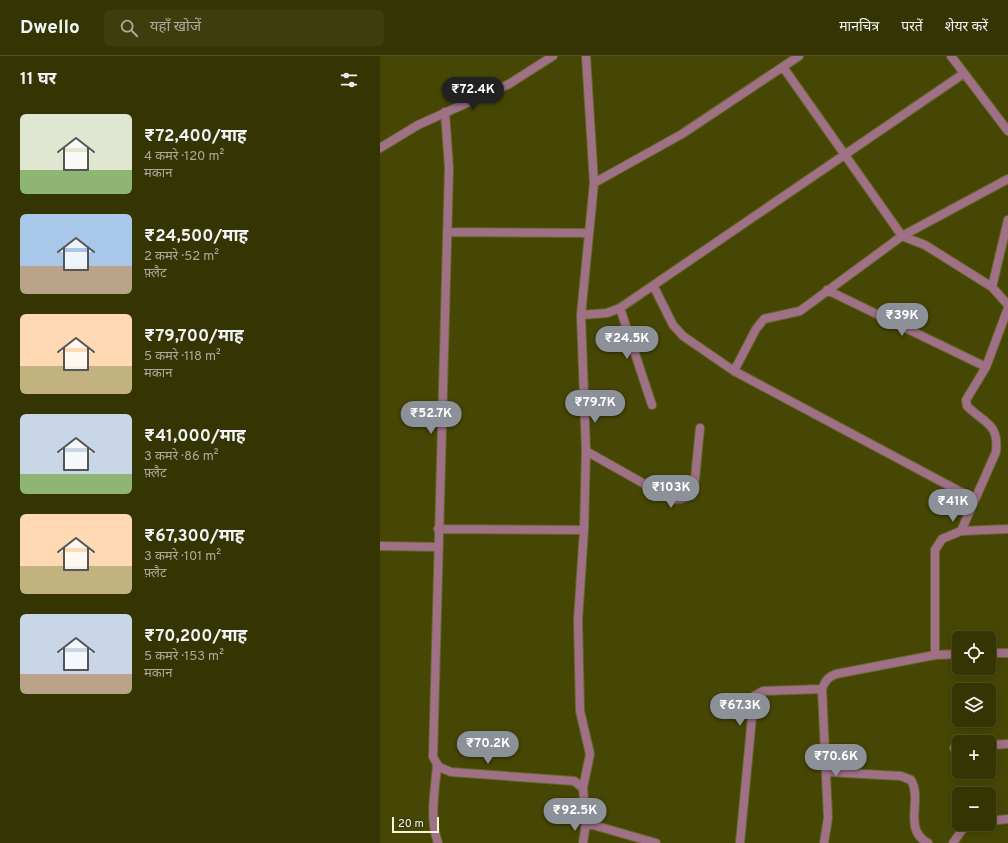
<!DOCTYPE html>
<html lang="hi">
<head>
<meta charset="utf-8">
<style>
	body { margin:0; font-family:Overpass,"Noto Sans Devanagari",sans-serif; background:#3d3d0e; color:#f1f3f6; height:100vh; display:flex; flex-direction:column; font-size:15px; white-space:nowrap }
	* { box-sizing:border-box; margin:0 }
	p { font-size:13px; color:#aaab9a }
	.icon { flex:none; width:22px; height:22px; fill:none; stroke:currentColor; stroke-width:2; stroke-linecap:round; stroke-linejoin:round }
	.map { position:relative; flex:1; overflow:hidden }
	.drawer { display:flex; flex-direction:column; background:#353504; width:380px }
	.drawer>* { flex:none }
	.buttons { position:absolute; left:572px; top:575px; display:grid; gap:8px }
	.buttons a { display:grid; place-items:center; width:44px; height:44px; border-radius:6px; background:#353504; box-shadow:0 2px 10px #0003,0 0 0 1px #4f5026; font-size:20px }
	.scale { position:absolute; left:12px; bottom:10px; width:47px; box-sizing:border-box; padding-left:4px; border:2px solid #f4f6d7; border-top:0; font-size:11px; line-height:14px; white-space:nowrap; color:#f4f6d7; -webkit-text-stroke:3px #3c3c0e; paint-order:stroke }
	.price { position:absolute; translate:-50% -34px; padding:0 9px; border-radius:14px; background:#8c9099; color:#fff; font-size:13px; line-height:26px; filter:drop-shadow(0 1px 2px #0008) }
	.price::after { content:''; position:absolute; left:50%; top:24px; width:12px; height:9px; margin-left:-6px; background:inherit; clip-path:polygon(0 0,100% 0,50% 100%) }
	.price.current { background:#222; color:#fff }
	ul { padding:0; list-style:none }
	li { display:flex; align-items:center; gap:12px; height:100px; padding:0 20px }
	li span { display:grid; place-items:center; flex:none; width:112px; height:80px; border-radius:6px; color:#555 }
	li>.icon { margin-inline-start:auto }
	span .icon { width:48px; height:48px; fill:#fffc; stroke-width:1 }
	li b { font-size:17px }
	h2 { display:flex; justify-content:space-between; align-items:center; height:48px; padding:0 20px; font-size:17px }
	header { display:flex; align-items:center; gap:24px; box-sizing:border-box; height:56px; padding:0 20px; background:#353504; border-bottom:1px solid #4f5026 }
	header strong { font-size:19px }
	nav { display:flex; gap:22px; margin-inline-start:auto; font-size:14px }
	.search { width:280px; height:36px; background:#3d3d0e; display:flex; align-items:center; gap:10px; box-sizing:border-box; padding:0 14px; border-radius:6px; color:#aaab9a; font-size:15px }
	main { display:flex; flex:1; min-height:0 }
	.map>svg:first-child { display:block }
</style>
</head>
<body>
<header>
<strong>Dwello</strong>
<div class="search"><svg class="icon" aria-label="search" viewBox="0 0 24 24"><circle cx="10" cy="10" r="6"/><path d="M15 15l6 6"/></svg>यहाँ खोजें</div>
<nav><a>मानचित्र</a><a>परतें</a><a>शेयर करें</a></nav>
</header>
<main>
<section class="drawer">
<h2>11 घर<svg class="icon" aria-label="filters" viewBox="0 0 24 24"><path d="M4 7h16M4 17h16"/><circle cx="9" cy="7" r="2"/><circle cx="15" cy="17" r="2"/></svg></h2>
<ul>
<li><span style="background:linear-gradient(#dfe7d0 70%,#8fb573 0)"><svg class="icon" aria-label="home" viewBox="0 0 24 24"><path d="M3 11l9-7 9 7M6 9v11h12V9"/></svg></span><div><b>₹72,400/माह</b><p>4 कमरे · 120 m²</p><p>मकान</p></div></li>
<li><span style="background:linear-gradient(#a9c7e8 65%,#b9a48a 0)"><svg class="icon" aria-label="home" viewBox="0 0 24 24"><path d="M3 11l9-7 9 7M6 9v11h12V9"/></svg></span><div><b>₹24,500/माह</b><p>2 कमरे · 52 m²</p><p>फ़्लैट</p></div></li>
<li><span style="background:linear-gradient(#ffd9b3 65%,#c2b280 0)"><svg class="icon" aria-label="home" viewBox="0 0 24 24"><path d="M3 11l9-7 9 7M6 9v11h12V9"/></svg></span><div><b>₹79,700/माह</b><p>5 कमरे · 118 m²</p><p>मकान</p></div></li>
<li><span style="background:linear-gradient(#c9d6e8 75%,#8fb573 0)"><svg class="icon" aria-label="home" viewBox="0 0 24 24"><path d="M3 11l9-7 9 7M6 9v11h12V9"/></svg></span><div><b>₹41,000/माह</b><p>3 कमरे · 86 m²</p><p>फ़्लैट</p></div></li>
<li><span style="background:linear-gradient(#ffd9b3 65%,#c2b280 0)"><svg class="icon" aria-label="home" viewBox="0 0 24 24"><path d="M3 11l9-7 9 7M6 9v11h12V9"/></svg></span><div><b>₹67,300/माह</b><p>3 कमरे · 101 m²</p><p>फ़्लैट</p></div></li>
<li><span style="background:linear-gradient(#c9d6e8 75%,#b9a48a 0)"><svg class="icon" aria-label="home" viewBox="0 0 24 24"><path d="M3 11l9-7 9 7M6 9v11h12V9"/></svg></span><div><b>₹70,200/माह</b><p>5 कमरे · 153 m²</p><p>मकान</p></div></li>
</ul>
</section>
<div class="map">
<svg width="628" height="787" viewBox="0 0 628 787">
	<rect width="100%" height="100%" fill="#474705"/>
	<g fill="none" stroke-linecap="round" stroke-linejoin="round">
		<g stroke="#66662b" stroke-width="10">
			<path id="minor" d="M571 0 628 75
				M403 11 522 180 545 189 612 231 628 249
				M65 56 69 112 53 701 59 711 71 716 194 725 203 732 206 767 276 787
				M0 92 38 69 129 28 173 0
				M214 127 302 78 419 0
				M67 176 209 177
				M274 231 293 269 303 280 354 315 594 443
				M612 231 628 164
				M447 234 606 311
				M240 252 272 349
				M201 259 227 257 240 252 583 18
				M354 315 376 273 384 263 420 255 522 180 628 123
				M206 395 291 443C302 445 308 441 314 433L320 372
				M58 473 204 474
				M581 475 628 473
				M0 490 59 491
				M609 597H628
				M579 598 555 599V494L562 483 581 475 616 396C619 367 605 368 587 350L586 344 606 311 628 252
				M609 689 628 688
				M574 692 579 691
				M57 709C55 735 49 762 58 787
				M446 716 521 720 531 724C543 744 522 773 548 787
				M203 732 210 698 200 655 198 564 204 474 206 395 201 259 214 127 206 0
				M609 765 628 763
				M203 787 206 767
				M360 787 374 640 383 635 442 633
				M444 787 448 762 442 633C445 625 448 621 456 618L555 599
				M573 787 582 774 590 768"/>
		</g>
		<use href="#minor" stroke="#a07087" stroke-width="8"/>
	</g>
</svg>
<div class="buttons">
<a><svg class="icon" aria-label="locate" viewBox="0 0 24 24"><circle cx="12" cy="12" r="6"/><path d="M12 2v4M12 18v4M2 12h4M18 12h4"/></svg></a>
<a><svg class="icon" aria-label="layers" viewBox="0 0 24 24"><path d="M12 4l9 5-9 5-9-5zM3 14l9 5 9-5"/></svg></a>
<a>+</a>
<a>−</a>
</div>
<div class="scale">20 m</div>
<b class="price current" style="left:93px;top:55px">₹72.4K</b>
<b class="price" style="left:522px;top:281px">₹39K</b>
<b class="price" style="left:247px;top:304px">₹24.5K</b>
<b class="price" style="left:215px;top:368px">₹79.7K</b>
<b class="price" style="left:51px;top:379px">₹52.7K</b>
<b class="price" style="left:291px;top:453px">₹103K</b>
<b class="price" style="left:573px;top:467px">₹41K</b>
<b class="price" style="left:360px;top:671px">₹67.3K</b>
<b class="price" style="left:108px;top:709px">₹70.2K</b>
<b class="price" style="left:456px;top:722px">₹70.6K</b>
<b class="price" style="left:195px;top:776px">₹92.5K</b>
</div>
</main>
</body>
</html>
